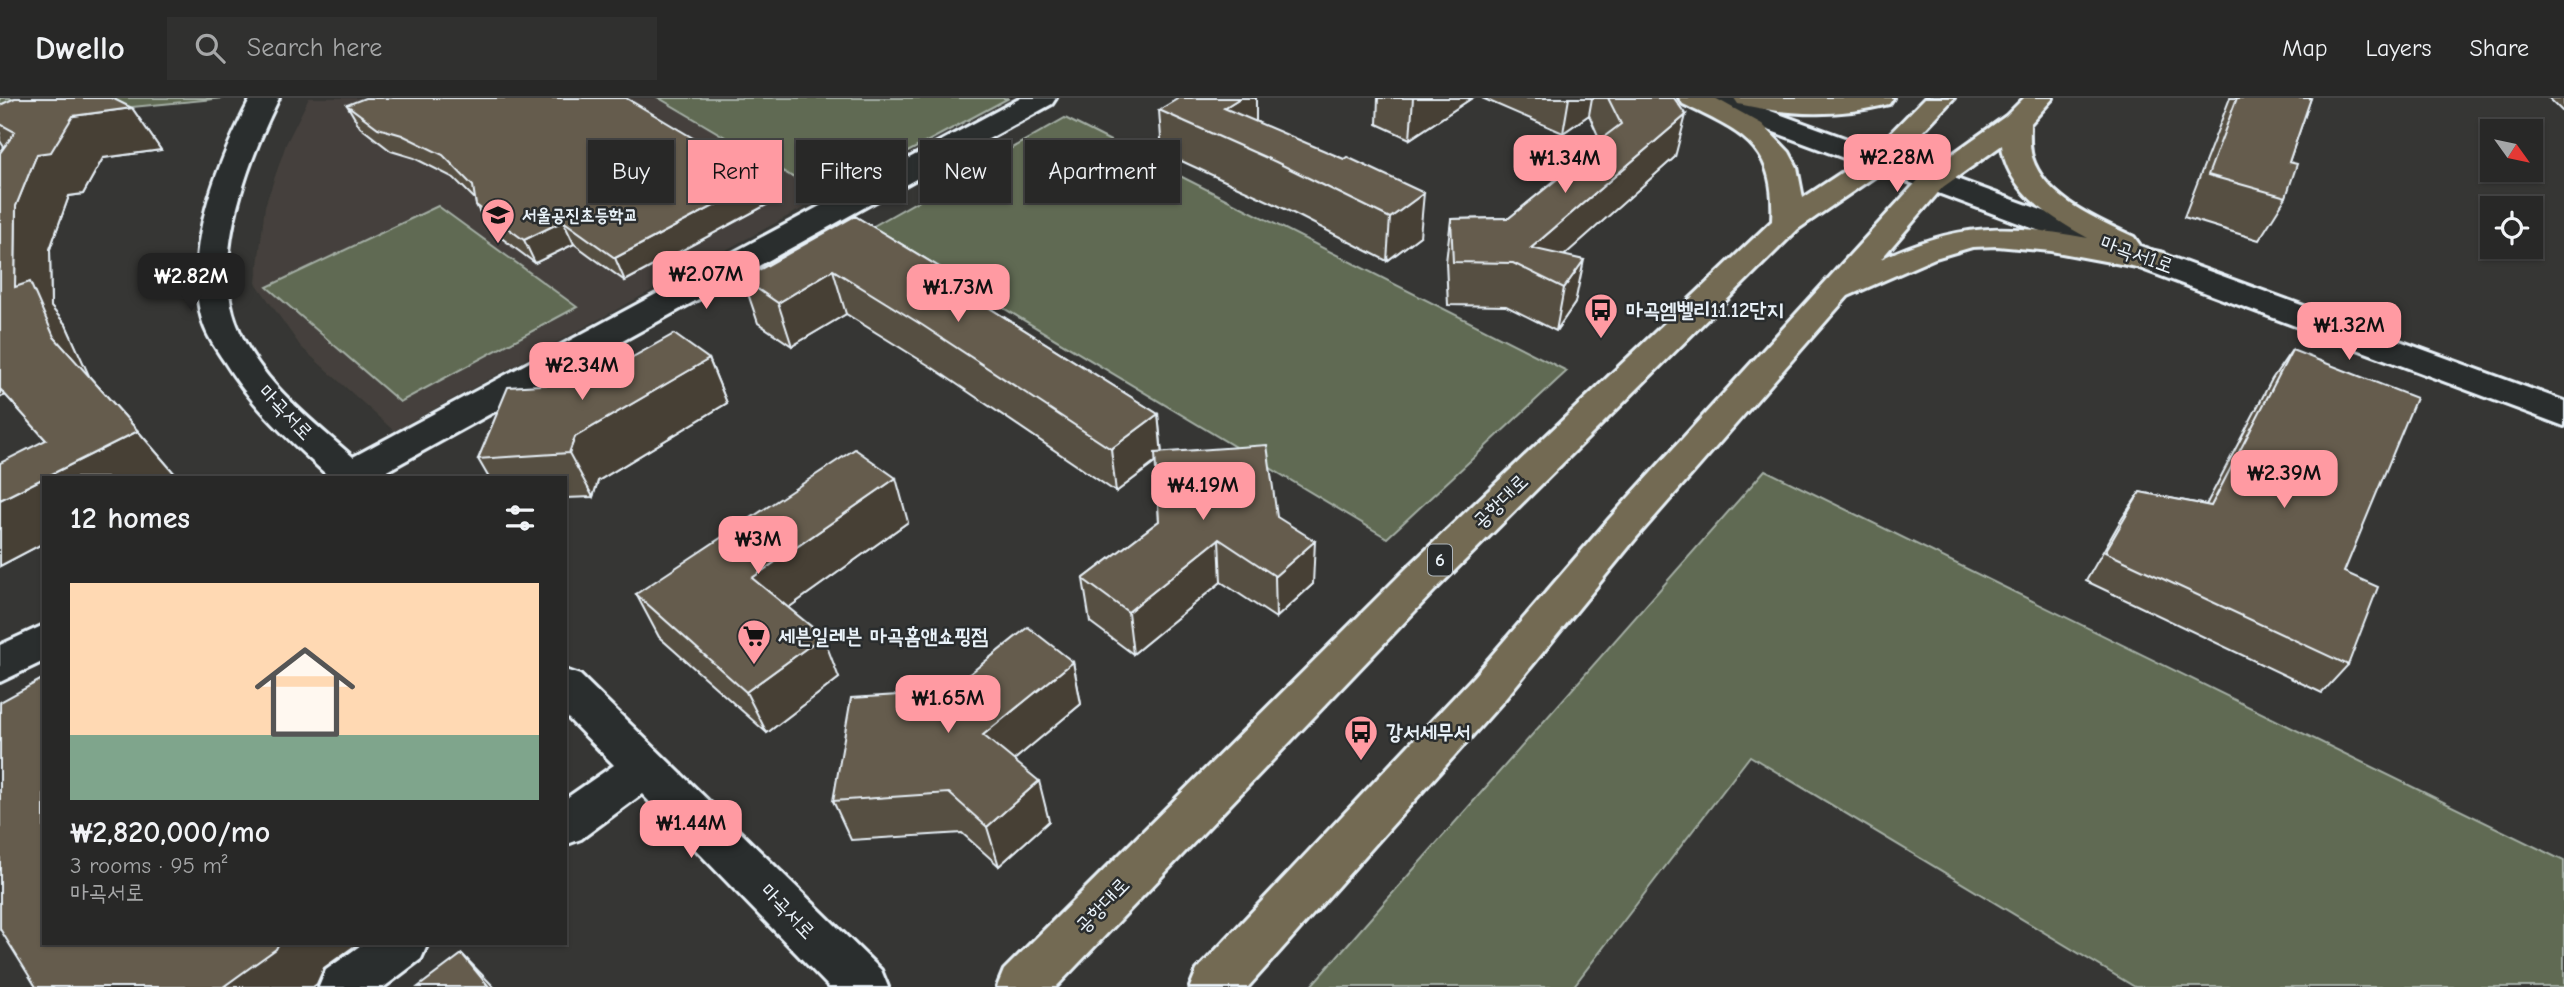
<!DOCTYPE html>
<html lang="en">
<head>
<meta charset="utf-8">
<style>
	body { margin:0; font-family:"Comic Neue","Poor Story",sans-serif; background:#30302f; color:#f1f3f6; height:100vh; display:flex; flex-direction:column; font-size:26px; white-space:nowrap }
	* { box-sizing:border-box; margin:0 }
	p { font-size:23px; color:#a5a6a7 }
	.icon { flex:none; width:38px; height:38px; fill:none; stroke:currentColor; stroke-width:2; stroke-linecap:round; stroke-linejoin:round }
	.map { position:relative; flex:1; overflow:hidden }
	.drawer { position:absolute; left:42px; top:378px; width:525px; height:469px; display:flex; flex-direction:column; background:#282827; border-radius:0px; box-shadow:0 2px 5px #0004,0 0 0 2px #444 }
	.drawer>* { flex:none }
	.hud { position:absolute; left:588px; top:42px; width:665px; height:63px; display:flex; gap:14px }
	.needle { width:46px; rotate:123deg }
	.buttons { position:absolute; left:2480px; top:21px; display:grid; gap:14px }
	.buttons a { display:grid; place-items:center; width:63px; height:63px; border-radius:0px; background:#282827; box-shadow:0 2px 5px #0004,0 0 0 2px #444; font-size:35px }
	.price { position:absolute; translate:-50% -60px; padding:0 16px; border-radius:14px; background:#ff9aa2; color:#111; font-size:23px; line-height:46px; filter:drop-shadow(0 2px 4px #0008) }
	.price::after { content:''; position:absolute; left:50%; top:42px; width:21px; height:16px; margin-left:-10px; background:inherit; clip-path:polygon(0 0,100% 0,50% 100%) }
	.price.current { background:#222; color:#fff }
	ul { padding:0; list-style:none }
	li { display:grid; align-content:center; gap:14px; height:371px; padding:0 28px }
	li span { display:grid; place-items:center; height:217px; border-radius:0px; color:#555 }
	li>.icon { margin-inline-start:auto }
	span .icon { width:126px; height:126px; fill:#fffc; stroke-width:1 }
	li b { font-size:30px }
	h2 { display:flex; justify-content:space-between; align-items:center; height:84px; padding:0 28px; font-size:30px }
	.tag { padding:0 24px; border-radius:0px; background:#282827; box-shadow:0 2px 5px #0004,0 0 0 2px #444; font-size:24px; line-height:63px }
	.tag.current { background:#ff9aa2; color:#111 }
	header { display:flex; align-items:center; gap:42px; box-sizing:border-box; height:98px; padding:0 35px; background:#282827; border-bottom:2px solid #444 }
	header strong { font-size:33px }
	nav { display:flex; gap:38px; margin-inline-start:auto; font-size:24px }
	.search { width:490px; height:63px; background:#30302f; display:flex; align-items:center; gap:18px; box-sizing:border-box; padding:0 24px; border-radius:0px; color:#a5a6a7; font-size:26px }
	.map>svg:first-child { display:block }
</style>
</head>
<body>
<header>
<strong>Dwello</strong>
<div class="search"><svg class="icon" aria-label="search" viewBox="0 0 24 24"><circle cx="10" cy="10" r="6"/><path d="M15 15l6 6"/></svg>Search here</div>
<nav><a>Map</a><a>Layers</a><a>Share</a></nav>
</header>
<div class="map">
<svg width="2564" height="889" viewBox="0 0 2564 889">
	<rect width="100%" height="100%" fill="#363634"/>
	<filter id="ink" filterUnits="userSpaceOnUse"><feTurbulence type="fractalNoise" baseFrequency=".0143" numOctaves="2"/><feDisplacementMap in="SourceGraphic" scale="14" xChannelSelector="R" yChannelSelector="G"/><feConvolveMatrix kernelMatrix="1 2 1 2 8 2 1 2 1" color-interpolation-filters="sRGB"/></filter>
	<g filter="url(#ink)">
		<path fill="#44413c" d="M309 0H659L825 98 394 333 301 249 256 185 265 108 286 46Z"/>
		<path fill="#606b52" stroke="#a4aea5" stroke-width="2" d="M0 0H224L0 22Z
			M659 0H1009L825 98Z
			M1065 20 1567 273 1387 440 870 130Z
			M438 108 577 209 400 304 267 189Z
			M1765 372 2564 763V889H2135L1750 658 1573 889H1310Z"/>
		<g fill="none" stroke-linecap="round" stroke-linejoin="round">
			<g stroke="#e8f1f8" stroke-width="6">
				<path id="secondary" d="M251 0H279C249 61 210 160 237 227 259 283 310 321 353 359L1021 0H1056L1052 6 374 380H326L327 377C287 340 253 310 224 263 216 251 207 238 203 225 181 152 218 64 251 0Z
					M1695 0H1735L2564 303V328L1699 6Z
					M44 527V563L0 584V547Z
					M565 572 580 577 881 872 888 889H829L642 696 581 741 565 747V701L614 667 565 617Z
					M364 845H428L421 861 384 889H319L326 872Z"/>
			</g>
			<g stroke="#e8f1f8" stroke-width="6">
				<path id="primary" d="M1679 0H1715L1762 26 1789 54 1797 69 1803 100 1870 56 1925 0H1954L1890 68 1798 131 1435 492 1056 889H997L1004 872 1407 470 1772 123C1776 47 1744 36 1683 6Z
					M1734 0H1893L1889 6C1840 18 1797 18 1748 8L1738 6Z
					M2024 0H2053L2030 26C2030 36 2029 48 2032 59 2045 101 2099 122 2134 139L2139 146 2136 149 2164 155 2169 162 2164 169 2153 172 2051 153 1997 148 1972 149 1935 160 1848 198 1636 440 1504 602 1248 889H1190L1197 872 1474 578 1610 420 1923 77 2006 18ZM2002 47C2006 92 2052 121 2088 140 2007 125 1957 125 1881 161L1943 89Z"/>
			</g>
			<use href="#secondary" fill="#2a2d2e" fill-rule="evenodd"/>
			<use href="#primary" fill="#736b52" fill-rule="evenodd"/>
		</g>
		<path fill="#574f42" stroke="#e8f1f8" stroke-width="2" d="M1378 0H1472L1410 41 1377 26Z
			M1482 0H1674L1675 59 1564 157 1575 205 1556 233 1506 208 1448 207 1446 164 1451 121 1509 120 1570 70 1572 63 1600 42 1589 17 1563 35Z
			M2230 0H2311L2289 64 2286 99 2259 142 2184 119Z
			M2549 0H2564V15Z
			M0 7 132 10 161 52 103 60 83 96 69 98 50 151 51 209 66 227 88 277 138 333 175 376 168 380H44V445L0 468 46 342 6 297 0 299V55L4 49 0 43Z
			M347 7 763 82 770 105 625 183 574 146 535 165 488 130 476 107 475 101 454 80 414 60 391 53 360 29Z
			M1159 12 1256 23 1420 138 1387 163 1277 107 1162 54Z
			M855 118 977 192 980 204 1158 316 1162 355 1277 419 1313 486 1276 520 1221 484 1133 556 1090 524 1083 481 1159 423 1156 364 1116 394 933 270 846 216 792 248 758 225 743 181Z
			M2292 252 2344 474 2348 567 2322 595 2086 483 2121 422 2140 394 2206 407 2272 281Z
			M709 261 727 305 598 383 593 399 565 400V380H489L478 361 588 284Z
			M908 424 788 510 839 580 767 635 659 539 636 496Z
			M1073 564 1081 606 1013 662 1049 723 999 768 962 735 851 742 833 703 947 594Z"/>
		<path fill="#474036" stroke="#e8f1f8" stroke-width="2" d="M1240 0H1256V31L1224 10Z
			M1413 0H1472L1410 41Z
			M1569 0H1592L1589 17 1563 35Z
			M132 10 161 52 103 60 83 96 69 98 50 151 51 209 66 227 91 282 54 239 15 189 16 108 37 56 73 18Z
			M1686 17 1675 59 1541 178 1531 150Z
			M763 82 770 105 625 183 615 160Z
			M1424 95 1420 138 1387 163 1390 120Z
			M563 123 574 146 535 165 524 142Z
			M1584 162 1575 205 1556 233 1564 190Z
			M833 172 846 216 792 248 778 205Z
			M977 192 986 236 969 197Z
			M709 261 727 305 598 383 593 399 569 355 575 339Z
			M0 290 6 297 0 299Z
			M1158 316 1162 359 1116 394 1111 351Z
			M138 333 175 376 168 380H44Z
			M44 380V445L0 468V402Z
			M896 380 908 424 770 523 752 480Z
			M1219 441 1221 484 1133 556 1128 514Z
			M1315 443 1313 486 1276 520 1275 478Z
			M823 538 839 580 767 635 746 594Z
			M1073 564 1081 606 995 678 983 637Z
			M1039 683 1049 723 999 768 987 729Z
			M279 845H359L324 870 317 886 313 889H223Z
			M462 856 494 889H489Z"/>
		<path fill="#655c4d" stroke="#e8f1f8" stroke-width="2" d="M15 0H112L132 10 73 18 51 54 37 56 16 108 15 189 30 184 54 239 138 333 0 402V365L46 342 0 291V55L15 34 0 26V7Z
			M365 0H626L763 82 615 160 563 123 524 142 476 107 473 88 443 57 402 37 378 30 347 7Z
			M1179 0H1240L1224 10 1344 61 1347 59 1424 95 1390 120 1276 64 1159 12Z
			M1608 0H1674L1686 17 1531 150 1584 162 1564 190 1513 165 1453 164 1451 121 1509 120 1577 65 1572 63 1621 26Z
			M2237 0H2311L2289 64 2297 66 2286 99 2208 77Z
			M855 118 977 192 969 197 1158 316 1111 351 922 227 833 172 778 205 743 181Z
			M674 236 709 261 575 339 569 355 478 361 508 289 588 284Z
			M2292 252 2416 300 2344 474 2378 489 2348 567 2105 454 2140 394 2211 408Z
			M1267 347 1277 419 1315 443 1275 478 1219 441 1128 514 1083 481 1159 423 1155 355Z
			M855 351 896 380 752 480 823 538 746 594 636 496Z
			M1028 529 1073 564 983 637 1039 683 987 729 949 695 833 703 851 600 947 594Z
			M44 580V845H279L276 851 223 889H36L0 831V604Z
			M462 856 489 889H418Z"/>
	</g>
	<defs>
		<g id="school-pin" transform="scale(1.75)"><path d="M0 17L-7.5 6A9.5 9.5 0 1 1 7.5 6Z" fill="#ff9aa2" stroke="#2a2d2e"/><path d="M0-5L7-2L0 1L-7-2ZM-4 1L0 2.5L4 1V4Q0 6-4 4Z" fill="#111"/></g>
		<g id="bus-pin" transform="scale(1.75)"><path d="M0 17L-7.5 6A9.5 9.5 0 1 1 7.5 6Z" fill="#ff9aa2" stroke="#2a2d2e"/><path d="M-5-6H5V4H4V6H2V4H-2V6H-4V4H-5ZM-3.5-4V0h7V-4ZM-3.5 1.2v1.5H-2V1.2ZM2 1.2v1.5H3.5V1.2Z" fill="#111"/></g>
		<g id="supermarket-pin" transform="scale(1.75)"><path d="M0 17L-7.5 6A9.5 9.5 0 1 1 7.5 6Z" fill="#ff9aa2" stroke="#2a2d2e"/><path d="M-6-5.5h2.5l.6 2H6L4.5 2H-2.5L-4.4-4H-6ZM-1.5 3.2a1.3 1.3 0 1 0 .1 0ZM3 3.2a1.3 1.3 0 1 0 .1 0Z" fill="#111"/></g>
	</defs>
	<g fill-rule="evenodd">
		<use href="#school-pin" x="498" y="117"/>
		<use href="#bus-pin" x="1601" y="212"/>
		<use href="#supermarket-pin" x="754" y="538"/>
		<use href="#bus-pin" x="1361" y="634"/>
	</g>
	<g text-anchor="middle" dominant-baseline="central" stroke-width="5" stroke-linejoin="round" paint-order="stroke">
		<g font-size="18" font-weight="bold" fill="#e8f1f8" stroke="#2a2d2e" text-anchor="start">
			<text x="522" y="117">서울공진초등학교</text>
		</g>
		<rect fill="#2a2d2e" stroke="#afb6bb" stroke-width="2" x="1428" y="446.5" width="24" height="31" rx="5"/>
		<g font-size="19" font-weight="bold" fill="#e8f1f8">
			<text x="1440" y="462">6</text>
		</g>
		<g font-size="21" fill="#e8f1f8" stroke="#2a2d2e">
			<text transform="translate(2137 156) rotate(20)">마곡서1로</text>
			<text transform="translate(286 314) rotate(46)">마곡서로</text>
			<text transform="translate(1500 403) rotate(-44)">공항대로</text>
			<text transform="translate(1102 807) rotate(-46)">공항대로</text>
			<text transform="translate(788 813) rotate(46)">마곡서로</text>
		</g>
		<g font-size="21" font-weight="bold" fill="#e8f1f8" stroke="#2a2d2e" text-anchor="start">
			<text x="1626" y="212">마곡엠벨리11.12단지</text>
			<text x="778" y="538">세븐일레븐 마곡홈앤쇼핑점</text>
			<text x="1386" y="634">강서세무서</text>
		</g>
	</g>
</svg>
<div class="buttons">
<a><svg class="needle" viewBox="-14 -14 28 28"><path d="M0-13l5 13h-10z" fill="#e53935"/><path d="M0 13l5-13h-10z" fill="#a5a6a7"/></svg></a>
<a><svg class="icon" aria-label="locate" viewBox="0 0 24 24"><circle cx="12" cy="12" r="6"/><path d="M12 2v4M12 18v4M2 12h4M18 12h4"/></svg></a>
</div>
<b class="price" style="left:1897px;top:96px">₩2.28M</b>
<b class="price" style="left:1565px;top:97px">₩1.34M</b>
<b class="price" style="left:706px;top:213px">₩2.07M</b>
<b class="price current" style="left:191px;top:215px">₩2.82M</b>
<b class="price" style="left:958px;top:226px">₩1.73M</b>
<b class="price" style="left:2349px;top:264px">₩1.32M</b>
<b class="price" style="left:582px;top:304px">₩2.34M</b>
<b class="price" style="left:2284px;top:412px">₩2.39M</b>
<b class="price" style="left:1203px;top:424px">₩4.19M</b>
<b class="price" style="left:758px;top:478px">₩3M</b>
<b class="price" style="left:948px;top:637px">₩1.65M</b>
<b class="price" style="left:691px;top:762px">₩1.44M</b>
<div class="hud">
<a class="tag">Buy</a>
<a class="tag current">Rent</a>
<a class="tag">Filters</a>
<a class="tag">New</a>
<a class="tag">Apartment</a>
</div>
<section class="drawer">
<h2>12 homes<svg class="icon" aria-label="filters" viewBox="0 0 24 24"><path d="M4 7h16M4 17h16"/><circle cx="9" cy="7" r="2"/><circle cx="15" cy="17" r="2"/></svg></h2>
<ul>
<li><span style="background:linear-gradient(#ffd9b3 70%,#7fa58c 0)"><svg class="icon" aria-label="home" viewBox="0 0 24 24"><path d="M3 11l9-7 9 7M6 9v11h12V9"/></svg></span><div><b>₩2,820,000/mo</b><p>3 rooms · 95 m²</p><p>마곡서로</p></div></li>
</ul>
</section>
</div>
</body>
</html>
